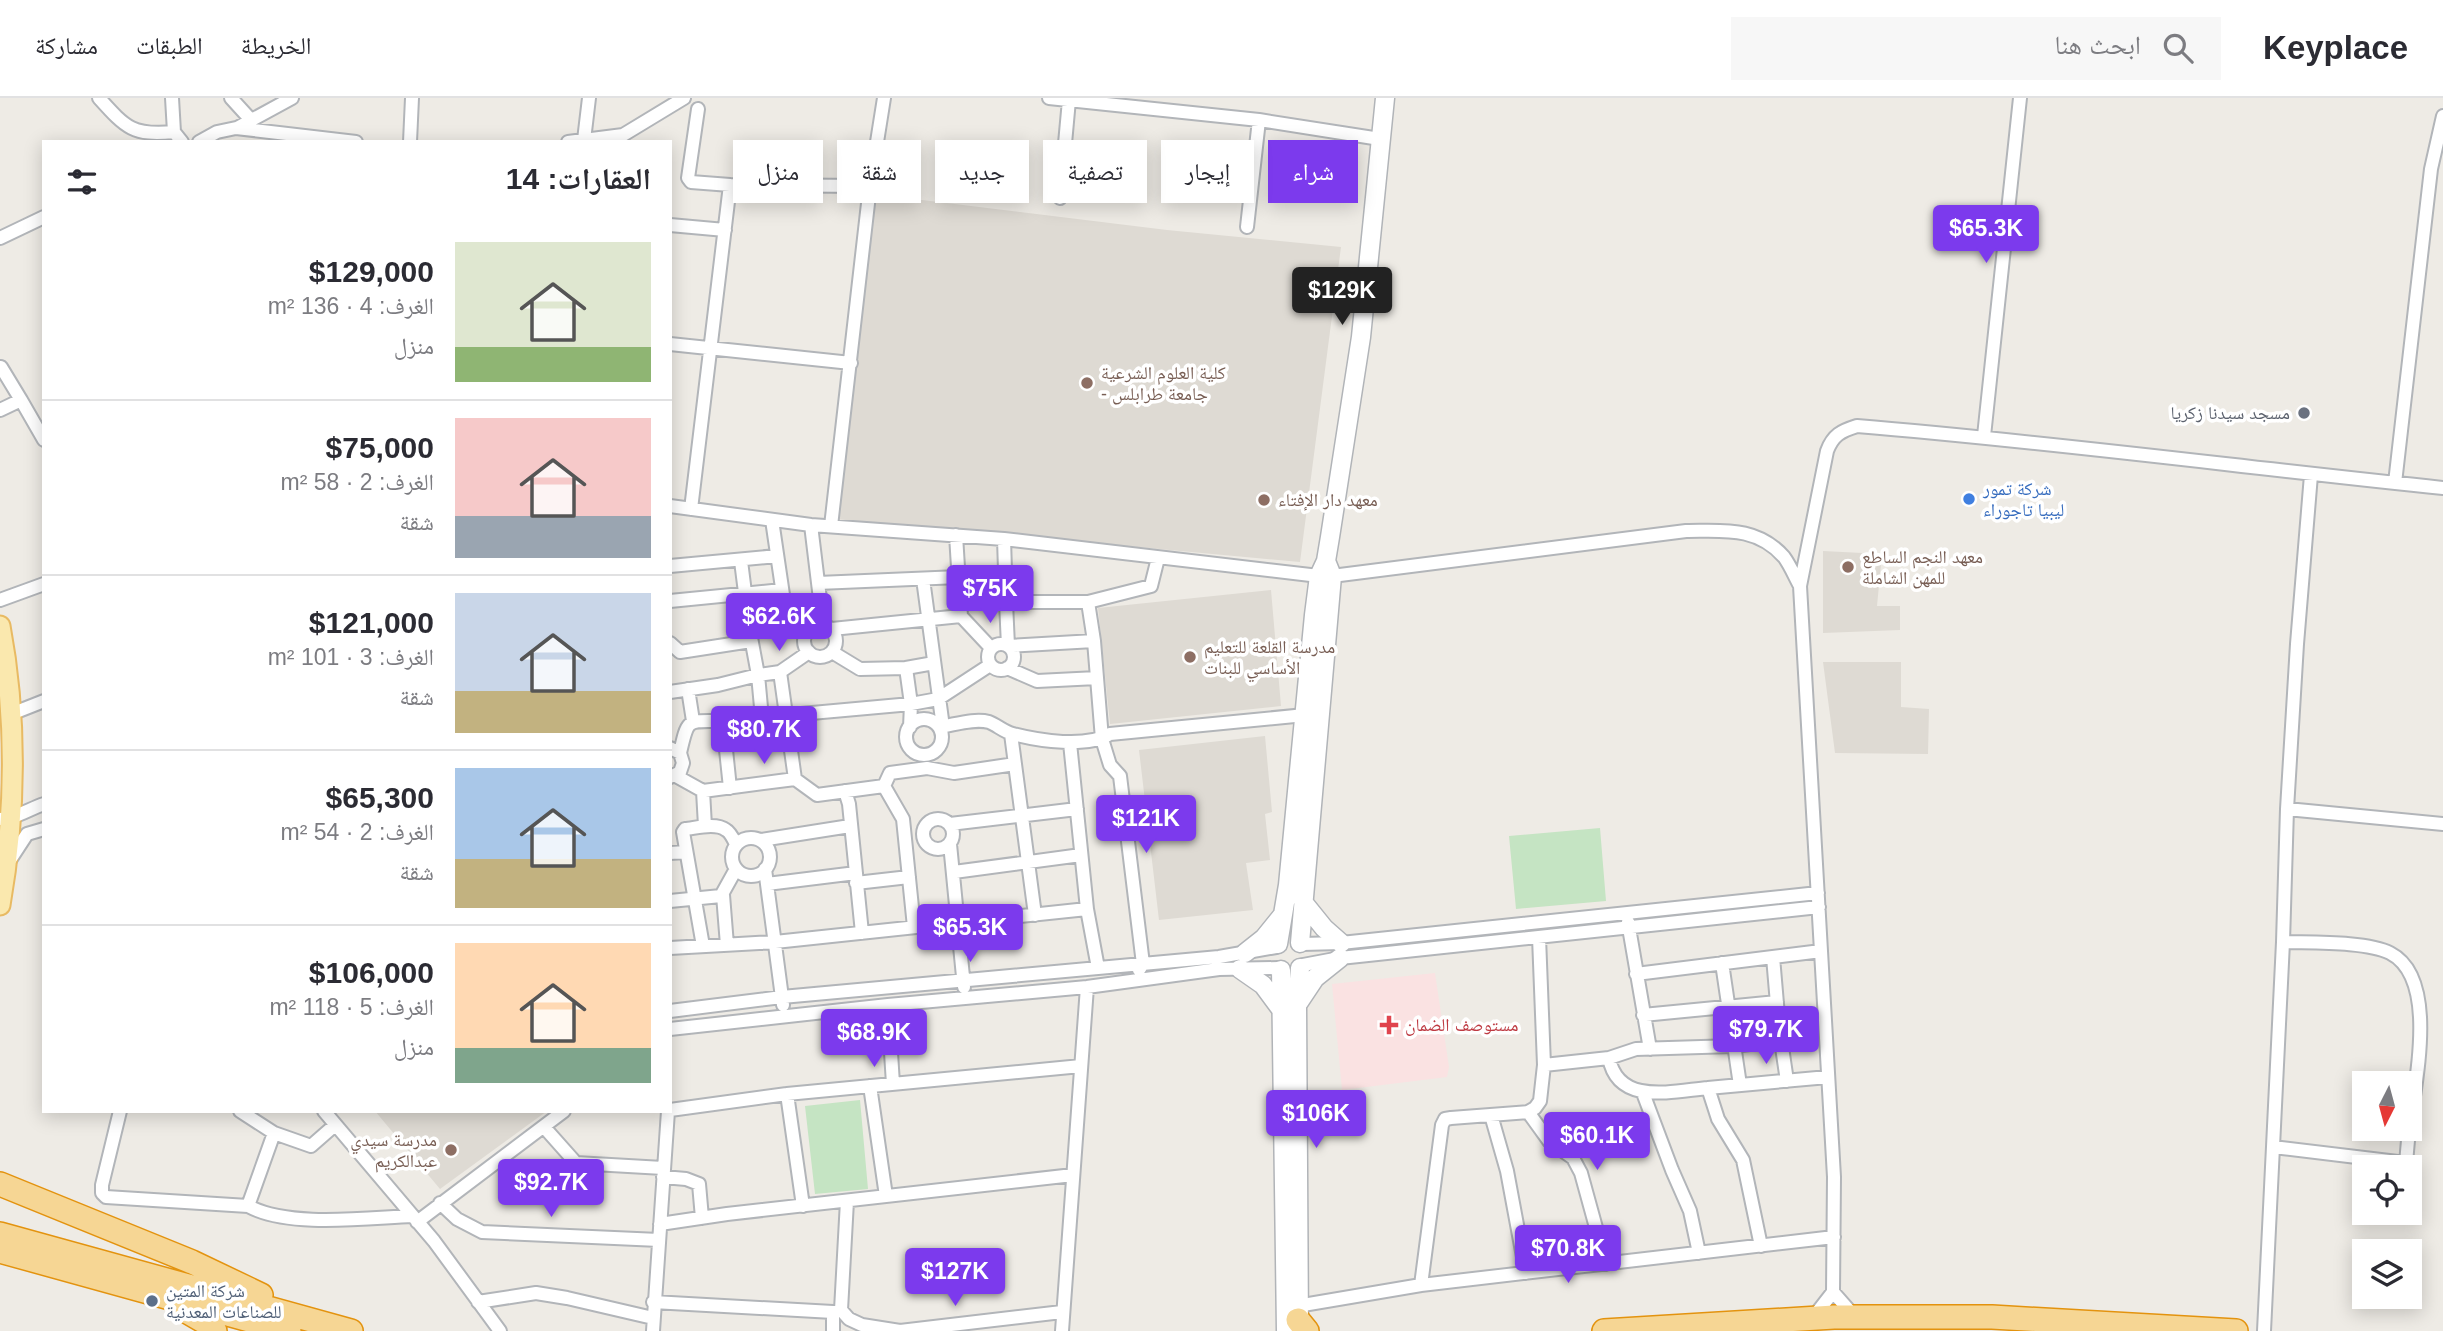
<!DOCTYPE html>
<html lang="ar">
<head>
<meta charset="utf-8">
<style>
	body { margin:0; font-family:Helvetica,"Noto Naskh Arabic",sans-serif; background:#f7f7f7; color:#2b2b33; direction:rtl; height:100vh; display:flex; flex-direction:column; font-size:26px; white-space:nowrap }
	* { box-sizing:border-box; margin:0 }
	p { font-size:23px; color:#7c7c81 }
	.icon { flex:none; width:38px; height:38px; fill:none; stroke:currentColor; stroke-width:2; stroke-linecap:round; stroke-linejoin:round }
	.map { position:relative; flex:1; overflow:hidden; direction:ltr }
	.details { position:absolute; left:42px; top:42px; width:630px; height:973px; display:flex; flex-direction:column; background:#fff; border-radius:0px; box-shadow:0 4px 18px #0003; direction:rtl }
	.details>* { flex:none }
	.hud { position:absolute; left:693px; top:42px; width:665px; height:63px; direction:rtl; display:flex; gap:14px }
	.needle { width:46px; rotate:186deg }
	.fabs { position:absolute; left:2352px; top:973px; display:grid; gap:14px }
	.fabs a { display:grid; place-items:center; width:70px; height:70px; border-radius:0px; background:#fff; box-shadow:0 4px 18px #0003; font-size:35px }
	.price { position:absolute; translate:-50% -60px; padding:0 16px; border-radius:7px; background:#7c3aed; color:#fff; font-size:23px; line-height:46px; filter:drop-shadow(0 2px 4px #0008) }
	.price::after { content:''; position:absolute; left:50%; top:42px; width:21px; height:16px; margin-left:-10px; background:inherit; clip-path:polygon(0 0,100% 0,50% 100%) }
	.price.selected { background:#222; color:#fff }
	ul { padding:0; list-style:none }
	li { display:flex; align-items:center; gap:21px; height:175px; padding:0 21px }
	li+li { border-top:2px solid #e1e1e2 }
	li span { display:grid; place-items:center; flex:none; width:196px; height:140px; border-radius:0px; color:#555 }
	li>.icon { margin-inline-start:auto }
	span .icon { width:84px; height:84px; fill:#fffc; stroke-width:1 }
	li b { font-size:30px }
	h2 { display:flex; justify-content:space-between; align-items:center; height:84px; padding:0 21px; font-size:30px }
	.chip { padding:0 24px; border-radius:0px; background:#fff; box-shadow:0 4px 18px #0003; font-size:24px; line-height:63px }
	.chip.selected { background:#7c3aed; color:#fff }
	header { display:flex; align-items:center; gap:42px; box-sizing:border-box; height:98px; padding:0 35px; background:#fff; border-bottom:2px solid #e1e1e2 }
	header strong { font-size:33px }
	nav { display:flex; gap:38px; margin-inline-start:auto; font-size:24px }
	.search { width:490px; height:63px; background:#f7f7f7; display:flex; align-items:center; gap:18px; box-sizing:border-box; padding:0 24px; border-radius:0px; color:#7c7c81; font-size:26px }
	.map>svg:first-child { display:block }
</style>
</head>
<body>
<header>
<strong>Keyplace</strong>
<div class="search"><svg class="icon" aria-label="search" viewBox="0 0 24 24"><circle cx="10" cy="10" r="6"/><path d="M15 15l6 6"/></svg>ابحث هنا</div>
<nav><a>الخريطة</a><a>الطبقات</a><a>مشاركة</a></nav>
</header>
<div class="map">
<svg width="2443" height="1233" viewBox="0 0 2443 1233">
	<rect width="100%" height="100%" fill="#eeebe5"/>
	<path fill="#dedad3" d="M873 96 1167 132 1341 149 1300 464 835 421Z
		M1823 453 1882 456 1877 508H1900V532L1823 535Z
		M1271 492 1281 608 1110 626 1098 510Z
		M1823 564H1901V609L1929 611 1928 656 1835 655Z
		M1265 638 1272 714 1265 716 1270 762 1246 765 1253 812 1159 822 1139 652Z
		M375 1013H547L440 1091Z"/>
	<path fill="#fae2e2" d="M1435 875 1449 969 1447 979 1342 992 1332 886Z"/>
	<path fill="#c5e4c3" d="M1600 730 1606 803 1516 811 1509 738Z
		M860 1002 868 1091 815 1096 805 1008Z"/>
	<g fill="none" stroke-linecap="round" stroke-linejoin="round">
		<g stroke="#b2b5b9" stroke-width="16">
			<path id="street" d="M99 0C126 30 133 38 174 34
				M172 0 174 34 182 44
				M231 0 251 22
				M1049 0 1259 22 1380 41
				M698 11 688 80 691 84 730 87
				M237 30 292 0
				M584 42 589 0
				M199 44 217 34 236 30 356 44
				M410 44 412 0
				M568 44 623 37 684 0
				M1060 100 1069 2
				M670 127 725 132
				M1247 129 1259 22
				M0 140 44 119
				M670 246 851 265
				M1 269 21 302
				M0 312 21 302 44 342
				M1984 338 2020 0
				M2395 385 2431 71 2443 18
				M670 408 811 427 1004 441 1319 478H1332L1686 433C1723 433 1757 428 1784 459 1790 467 1795 479 1800 488L1834 1079 1833 1194 1812 1221
				M691 411 730 87 870 88
				M772 422 786 517 809 531
				M811 427 823 526
				M831 428 870 88 884 0
				M956 437 961 518 991 550
				M1004 441 1006 504H1088
				M670 468 777 458
				M923 481 943 629
				M818 485 959 479
				M1800 488 1827 353C1833 337 1841 333 1857 328 2053 344 2248 370 2443 390
				M0 502 44 486
				M670 503 782 492
				M1006 504 1008 548 1094 543
				M804 543a16 16 0 1 1 32 0a16 16 0 1 1-32 0Z
				M832 531 961 518
				M670 545 680 554 751 543
				M988 559a13 13 0 1 1 26 0a13 13 0 1 1-26 0Z
				M832 554 860 571 906 570
				M1007 570 1037 583 1097 580
				M780 574 795 681
				M688 591 693 623
				M670 594 718 587 758 577 750 534 741 463
				M11 616 44 603
				M762 620 758 577 780 574 809 554
				M906 639a18 18 0 1 1 36 0a18 18 0 1 1-36 0Z
				M723 623 730 690
				M910 629 911 606 906 570 934 565
				M939 629C954 627 974 620 989 624 997 627 1004 634 1013 636 1040 643 1086 650 1110 636L1305 617
				M1011 636 1035 817
				M1070 645 1087 811
				M670 650 680 655 683 665 680 674 670 679
				M680 655C688 619 687 623 723 623L911 606 938 601 990 567
				M676 678 703 693 795 681 817 697 884 688
				M884 688 903 721 914 829
				M884 688 890 675 927 670 954 675 1015 666
				M703 693 705 728
				M845 693 849 706 862 835
				M2287 711 2443 726
				M923 736a15 15 0 1 1 30 0a15 15 0 1 1-30 0Z
				M0 721C15 721 29 711 44 706
				M950 726 1077 711
				M732 759a19 19 0 1 1 38 0a19 19 0 1 1-38 0Z
				M761 742 850 728
				M950 746 964 889
				M670 755 686 754
				M10 762 27 736 44 731
				M765 771 783 907
				M954 774 1081 757
				M856 785 909 779
				M767 786 856 775
				M723 797 727 847
				M670 803 721 798 736 771
				M1628 824 1650 951
				M2283 844C2310 845 2367 843 2390 855 2439 880 2415 983 2410 1027
				M1302 846 1341 845 1818 795
				M703 848 683 734 685 731C696 730 716 724 726 732 730 734 734 742 736 746
				M670 850 775 844 1087 811 1098 870
				M1773 859 1779 929 1787 983
				M1722 865 1740 987
				M1303 867 1340 860 1819 809
				M1139 872 1143 866 1120 678 1110 667 1102 641 1094 543 1088 504 1151 488 1158 460
				M1636 876 1821 853
				M888 907 893 986
				M670 913 782 899 1219 859 1276 849
				M1643 917 1777 904
				M670 931 888 907 1087 889 1219 871 1279 870
				M1609 960C1618 1008 1673 993 1708 990L1718 1021 1743 1062 1761 1148
				M1544 967 1609 960 1636 951 1734 948 1781 942
				M870 988 886 1098
				M1708 990 1828 979
				M1643 995 1672 1072 1690 1113 1699 1155
				M787 996 803 1108
				M670 1012 787 996 1081 968
				M120 1013 102 1087V1095L106 1099 248 1108C289 1130 365 1120 412 1118
				M240 1013 274 1035
				M324 1013 434 1143 500 1233
				M1528 1014 1549 1043 1573 1060 1581 1075 1606 1166
				M1491 1017 1507 1073 1526 1175
				M544 1029 576 1065 663 1070
				M2273 1049 2406 1065 2409 1031
				M663 1079 686 1081 699 1086 702 1120
				M847 1103 841 1212 849 1221 862 1227 900 1233 1062 1214
				M440 1105 457 1121 482 1134 659 1142
				M248 1108 274 1035 311 1048 335 1027
				M417 1124 564 1013
				M660 1126 727 1116 1073 1077
				M1421 1187 1442 1027 1445 1021 1451 1020 1528 1014 1535 1010 1540 1003 1544 967 1539 839
				M1833 1194 1855 1219
				M478 1204 536 1195 567 1200 653 1220
				M653 1204 833 1214 841 1212
				M1297 1208 1421 1187 1834 1139
				M653 1233 668 1013
				M833 1233V1214
				M1062 1233 1087 889
				M2264 1233 2283 844 2287 711 2297 546 2311 377"/>
		</g>
		<g stroke="#b1b4b8" stroke-width="21">
			<path id="secondary" d="M1303 804 1324 830 1341 845
				M1300 845 1332 478 1326 463
				M1278 846 1288 787 1314 517 1319 478 1326 463 1330 439 1361 239 1385 0
				M1245 855 1264 840 1281 819
				M1240 871 1263 887 1280 910
				M1281 872 1286 1233
				M1299 904 1315 880 1340 860
				M1299 1233 1297 907 1300 870"/>
		</g>
		<g stroke="#e8ba63" stroke-width="23">
			<path id="primary" d="M0 528C17 618 16 716 0 807"/>
		</g>
		<g stroke="#e3930f" stroke-width="26">
			<path id="highway" d="M0 1086 192 1164 261 1197
				M0 1136 351 1233
				M0 1153 289 1233
				M186 1213 210 1227 215 1233
				M1298 1222 1307 1233
				M1604 1233 1834 1219H1992L2236 1233"/>
		</g>
		<use href="#street" stroke="#fff" stroke-width="12"/>
		<use href="#secondary" stroke="#fff" stroke-width="18"/>
		<use href="#primary" stroke="#fae8ae" stroke-width="19"/>
		<use href="#highway" stroke="#f6d694" stroke-width="23"/>
	</g>
	<g fill="#8d6e63" stroke="#fff" stroke-width="2.5">
		<circle cx="1087" cy="285" r="7"/>
		<circle cx="1264" cy="402" r="7"/>
		<circle cx="1848" cy="469" r="7"/>
		<circle cx="1190" cy="559" r="7"/>
		<circle cx="451" cy="1052" r="7"/>
	</g>
	<circle fill="#6b7280" stroke="#fff" stroke-width="2.5" cx="2304" cy="315" r="7"/>
	<circle fill="#3f7fe0" stroke="#fff" stroke-width="2.5" cx="1969" cy="401" r="7"/>
	<path fill="#e0444e" stroke="#fff" stroke-width="2.5" d="M1385.5 916.5h7v7h7v7h-7v7h-7v-7h-7v-7h7z"/>
	<circle fill="#5c6f8a" stroke="#fff" stroke-width="2.5" cx="152" cy="1203" r="7"/>
	<g text-anchor="middle" dominant-baseline="central" stroke-width="7" stroke-linejoin="round" paint-order="stroke">
		<g font-size="18" fill="#785e54" stroke="#fff" text-anchor="start">
			<text x="1101" y="275">كلية العلوم الشرعية<tspan x="1101" dy="21">- جامعة طرابلس</tspan></text>
			<text x="1278" y="402">معهد دار الإفتاء</text>
			<text x="1862" y="459">معهد النجم الساطع<tspan x="1862" dy="21">للمهن الشاملة</tspan></text>
			<text x="1204" y="549">مدرسة القلعة للتعليم<tspan x="1204" dy="21">الأساسي للبنات</tspan></text>
			<text x="437" y="1042" text-anchor="end">مدرسة سيدي<tspan x="437" dy="21">عبدالكريم</tspan></text>
		</g>
		<g font-size="18" fill="#5b616d" stroke="#fff" text-anchor="end">
			<text x="2290" y="315">مسجد سيدنا زكريا</text>
		</g>
		<g font-size="18" fill="#366cbe" stroke="#fff" text-anchor="start">
			<text x="1983" y="391">شركة تمور<tspan x="1983" dy="21">ليبيا تاجوراء</tspan></text>
		</g>
		<g font-size="18" fill="#be3a42" stroke="#fff" text-anchor="start">
			<text x="1405" y="927">مستوصف الضمان</text>
		</g>
		<g font-size="18" fill="#4e5e75" stroke="#fff" text-anchor="start">
			<text x="166" y="1193">شركة المتين<tspan x="166" dy="21">للصناعات المعدنية</tspan></text>
		</g>
	</g>
</svg>
<div class="fabs">
<a><svg class="needle" viewBox="-14 -14 28 28"><path d="M0-13l5 13h-10z" fill="#e53935"/><path d="M0 13l5-13h-10z" fill="#7c7c81"/></svg></a>
<a><svg class="icon" aria-label="locate" viewBox="0 0 24 24"><circle cx="12" cy="12" r="6"/><path d="M12 2v4M12 18v4M2 12h4M18 12h4"/></svg></a>
<a><svg class="icon" aria-label="layers" viewBox="0 0 24 24"><path d="M12 4l9 5-9 5-9-5zM3 14l9 5 9-5"/></svg></a>
</div>
<b class="price" style="left:1986px;top:167px">$65.3K</b>
<b class="price selected" style="left:1342px;top:229px">$129K</b>
<b class="price" style="left:990px;top:527px">$75K</b>
<b class="price" style="left:779px;top:555px">$62.6K</b>
<b class="price" style="left:764px;top:668px">$80.7K</b>
<b class="price" style="left:1146px;top:757px">$121K</b>
<b class="price" style="left:970px;top:866px">$65.3K</b>
<b class="price" style="left:1766px;top:968px">$79.7K</b>
<b class="price" style="left:874px;top:971px">$68.9K</b>
<b class="price" style="left:1316px;top:1052px">$106K</b>
<b class="price" style="left:1597px;top:1074px">$60.1K</b>
<b class="price" style="left:551px;top:1121px">$92.7K</b>
<b class="price" style="left:1568px;top:1187px">$70.8K</b>
<b class="price" style="left:955px;top:1210px">$127K</b>
<div class="hud">
<a class="chip selected">شراء</a>
<a class="chip">إيجار</a>
<a class="chip">تصفية</a>
<a class="chip">جديد</a>
<a class="chip">شقة</a>
<a class="chip">منزل</a>
</div>
<section class="details">
<h2>العقارات: 14<svg class="icon" aria-label="filters" viewBox="0 0 24 24"><path d="M4 7h16M4 17h16"/><circle cx="9" cy="7" r="2"/><circle cx="15" cy="17" r="2"/></svg></h2>
<ul>
<li><span style="background:linear-gradient(#dfe7d0 75%,#8fb573 0)"><svg class="icon" aria-label="home" viewBox="0 0 24 24"><path d="M3 11l9-7 9 7M6 9v11h12V9"/></svg></span><div><b>$129,000</b><p>الغرف: 4 · 136 m²</p><p>منزل</p></div></li>
<li><span style="background:linear-gradient(#f6c9c9 70%,#9aa5b1 0)"><svg class="icon" aria-label="home" viewBox="0 0 24 24"><path d="M3 11l9-7 9 7M6 9v11h12V9"/></svg></span><div><b>$75,000</b><p>الغرف: 2 · 58 m²</p><p>شقة</p></div></li>
<li><span style="background:linear-gradient(#c9d6e8 70%,#c2b280 0)"><svg class="icon" aria-label="home" viewBox="0 0 24 24"><path d="M3 11l9-7 9 7M6 9v11h12V9"/></svg></span><div><b>$121,000</b><p>الغرف: 3 · 101 m²</p><p>شقة</p></div></li>
<li><span style="background:linear-gradient(#a9c7e8 65%,#c2b280 0)"><svg class="icon" aria-label="home" viewBox="0 0 24 24"><path d="M3 11l9-7 9 7M6 9v11h12V9"/></svg></span><div><b>$65,300</b><p>الغرف: 2 · 54 m²</p><p>شقة</p></div></li>
<li><span style="background:linear-gradient(#ffd9b3 75%,#7fa58c 0)"><svg class="icon" aria-label="home" viewBox="0 0 24 24"><path d="M3 11l9-7 9 7M6 9v11h12V9"/></svg></span><div><b>$106,000</b><p>الغرف: 5 · 118 m²</p><p>منزل</p></div></li>
</ul>
</section>
</div>
</body>
</html>
